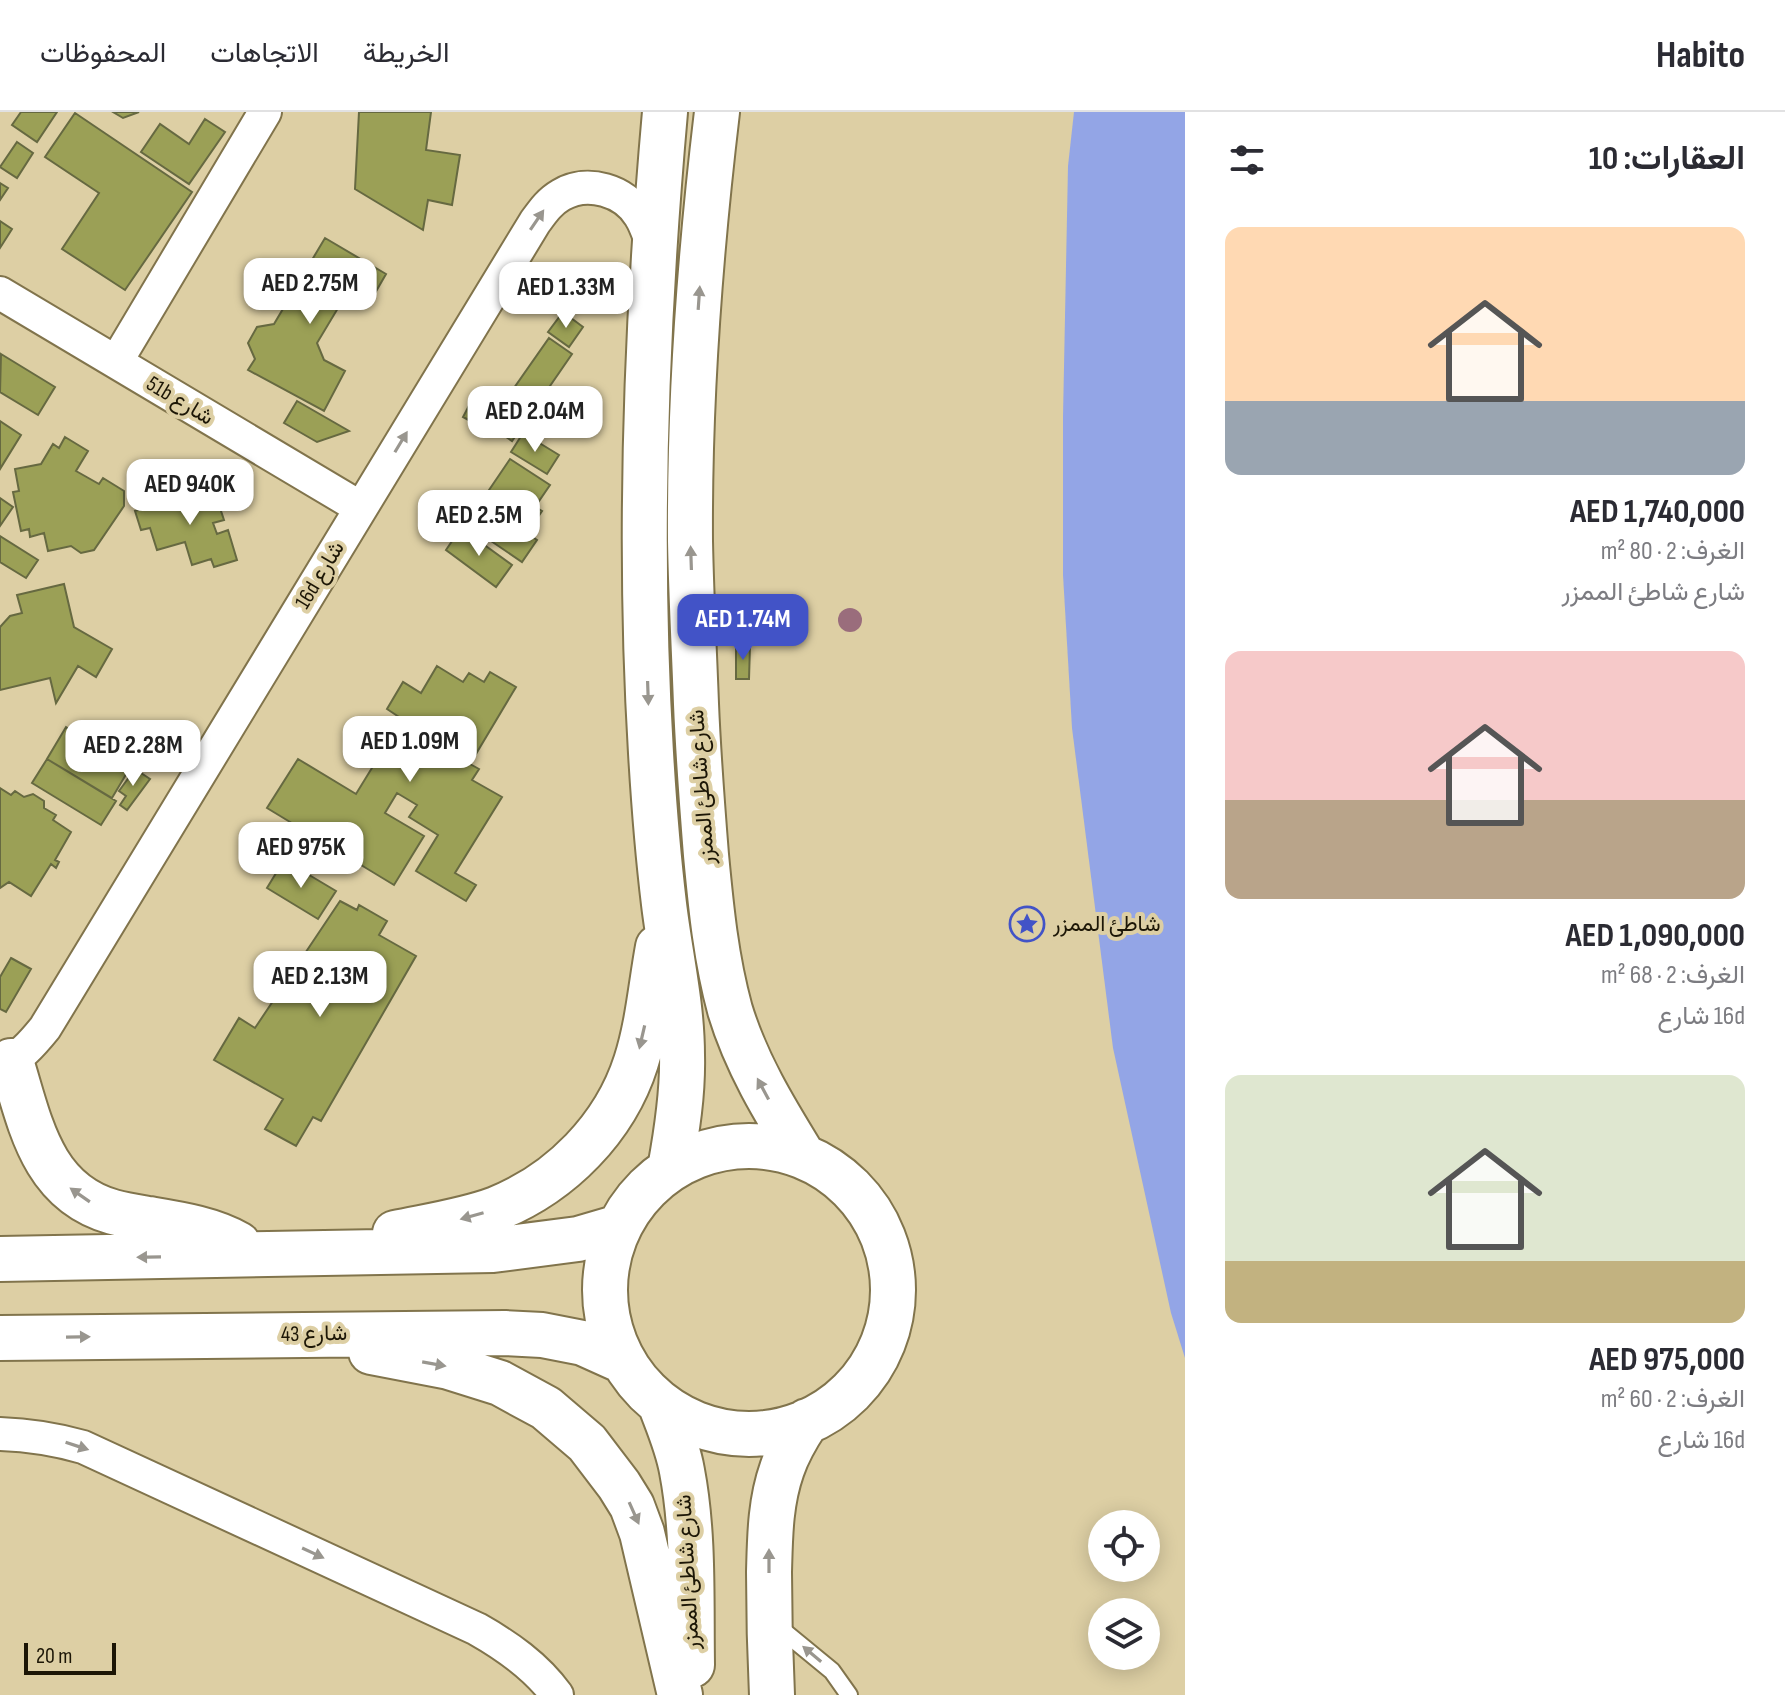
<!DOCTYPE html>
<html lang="ar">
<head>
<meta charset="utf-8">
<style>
	body { margin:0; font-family:"Sofia Sans Condensed",Vazirmatn,sans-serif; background:#f2f2f3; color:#2b2b33; direction:rtl; height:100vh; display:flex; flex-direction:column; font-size:30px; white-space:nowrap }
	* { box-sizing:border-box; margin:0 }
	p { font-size:26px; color:#7c7c81 }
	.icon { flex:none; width:44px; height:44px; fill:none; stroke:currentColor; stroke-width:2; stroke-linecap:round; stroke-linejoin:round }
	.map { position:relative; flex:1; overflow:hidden; direction:ltr }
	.sheet { display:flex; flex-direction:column; background:#fff; width:600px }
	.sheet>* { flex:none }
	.tools { position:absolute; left:1088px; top:1398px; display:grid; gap:16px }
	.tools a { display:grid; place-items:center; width:72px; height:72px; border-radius:50%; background:#fff; box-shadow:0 4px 20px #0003; font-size:40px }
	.scale { position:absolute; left:24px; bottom:20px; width:92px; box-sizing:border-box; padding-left:8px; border:4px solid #1c1606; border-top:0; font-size:22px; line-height:28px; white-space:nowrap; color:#1c1606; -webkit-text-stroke:6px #ddcfa4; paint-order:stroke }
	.price { position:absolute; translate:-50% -68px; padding:0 18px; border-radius:16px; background:#fff; color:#222; font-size:26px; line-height:52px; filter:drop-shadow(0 2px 4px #0008) }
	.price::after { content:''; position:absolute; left:50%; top:48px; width:24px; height:18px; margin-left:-12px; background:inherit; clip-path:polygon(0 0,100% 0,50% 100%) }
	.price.current { background:#4253c7; color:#fff }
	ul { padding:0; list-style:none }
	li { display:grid; align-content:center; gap:16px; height:424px; padding:0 40px }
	li span { display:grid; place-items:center; height:248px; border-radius:16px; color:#555 }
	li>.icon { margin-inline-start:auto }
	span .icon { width:144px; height:144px; fill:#fffc; stroke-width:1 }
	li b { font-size:34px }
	h2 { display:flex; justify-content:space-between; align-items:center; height:96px; padding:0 40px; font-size:34px }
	header { display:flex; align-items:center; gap:48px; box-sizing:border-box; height:112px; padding:0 40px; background:#fff; border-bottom:2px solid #e1e1e2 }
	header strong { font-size:38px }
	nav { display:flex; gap:44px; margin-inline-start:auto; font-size:28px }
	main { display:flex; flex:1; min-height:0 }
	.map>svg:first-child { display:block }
</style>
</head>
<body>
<header>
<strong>Habito</strong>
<nav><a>الخريطة</a><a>الاتجاهات</a><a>المحفوظات</a></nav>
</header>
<main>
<section class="sheet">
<h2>العقارات: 10<svg class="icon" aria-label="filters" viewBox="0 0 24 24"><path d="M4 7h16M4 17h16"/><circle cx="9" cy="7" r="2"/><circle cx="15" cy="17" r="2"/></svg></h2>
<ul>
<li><span style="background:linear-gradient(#ffd9b3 70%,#9aa5b1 0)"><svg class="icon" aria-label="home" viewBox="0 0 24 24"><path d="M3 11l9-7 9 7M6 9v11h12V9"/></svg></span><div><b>AED 1,740,000</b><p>الغرف: 2 · 80 m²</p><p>شارع شاطئ الممزر</p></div></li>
<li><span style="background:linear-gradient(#f6c9c9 60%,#b9a48a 0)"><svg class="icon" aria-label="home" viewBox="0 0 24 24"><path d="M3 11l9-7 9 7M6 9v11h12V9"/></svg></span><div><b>AED 1,090,000</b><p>الغرف: 2 · 68 m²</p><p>16d شارع</p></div></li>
<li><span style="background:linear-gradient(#dfe7d0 75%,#c2b280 0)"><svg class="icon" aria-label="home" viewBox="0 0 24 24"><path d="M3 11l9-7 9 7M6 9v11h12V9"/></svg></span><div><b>AED 975,000</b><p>الغرف: 2 · 60 m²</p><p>16d شارع</p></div></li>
</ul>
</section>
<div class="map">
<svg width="1185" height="1583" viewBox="0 0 1185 1583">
	<rect width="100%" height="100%" fill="#ddcfa4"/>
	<path fill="#93a5e6" d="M1074 0H1185V1246L1171 1201 1113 936 1072 616 1063 463V305L1068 54Z"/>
	<path fill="#9ba056" stroke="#666941" stroke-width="2" d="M21 0H57L37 30 12 13Z
		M113 0H139L123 6Z
		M359 0H431L426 38 460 43 452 93 428 88 423 118 355 77Z
		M75 1 192 80 125 178 62 137 99 81 45 45Z
		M205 7 225 20 189 72 141 40 160 12 189 32Z
		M17 30 33 41 17 66 0 55Z
		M0 71 8 76 0 88Z
		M0 109 12 117 0 136Z
		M325 126 386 162 374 183 353 171 317 231 324 248 345 259 324 299 248 258 255 247 248 231 257 215 274 212Z
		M563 200 583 215 569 235 548 220Z
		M549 226 572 242 512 329 488 313Z
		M1 242 55 275 38 303 0 280Z
		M476 280 497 291 483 316 463 305Z
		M297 289 349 319 317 330 284 311Z
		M0 309 21 323 0 357Z
		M523 321 559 343 547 362 511 340Z
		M65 325 88 339 76 359 99 372 103 366 124 379V394L94 438 81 441 71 434 48 439 44 421 30 425 29 417 21 419 13 380 19 379 15 357 41 352 53 332 59 336Z
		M510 347 550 373 535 395 542 399 527 421 537 428 522 450 466 412Z
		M213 375 224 408 213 411 217 422 228 418 237 448 214 455 211 447 192 453 185 430 157 438 150 416 141 418 135 399Z
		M0 386 13 395 0 414Z
		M461 416 512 453 496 475 446 438Z
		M0 424 38 448 26 466 0 450Z
		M64 472 74 515 112 537 96 565 78 554 56 591 50 566 0 578V515L10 504 22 501 17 483Z
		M736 534H750L749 567H736Z
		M437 554 463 570 469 561 484 570 490 560 516 575 470 652 479 657 472 668 502 685 455 761 476 773 466 789 416 759 438 723 409 705 417 693 397 681 385 701 424 724 394 773 267 696 298 647 356 682 402 607 387 597 403 570 421 581Z
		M66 615 131 654 112 686 47 647Z
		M47 647 116 689 101 713 32 671Z
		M135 657 150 667 127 698 120 693 126 684 119 679Z
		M0 676 11 683 15 679 24 685 33 682 44 689V696L56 703 53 708 71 720 55 748 59 750 56 756 51 752 31 784 9 770 0 776Z
		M284 748 336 779 318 807 267 776Z
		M340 789 357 798 359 793 387 809 379 823 416 844 321 1009 313 1005 296 1034 265 1017 283 987 214 948 239 906 255 916Z
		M11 846 31 857 6 900 0 897V865Z"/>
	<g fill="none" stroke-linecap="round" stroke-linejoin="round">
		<g stroke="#81744c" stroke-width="20">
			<path id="service" d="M776 1513 832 1559 849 1583"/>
		</g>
		<g stroke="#81744c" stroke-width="36">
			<path id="minor" d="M0 181 361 396
				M116 250 265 0
				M0 954C20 946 32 932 45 916L535 110C543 99 549 90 561 83 588 67 625 79 640 104 646 113 649 125 653 134
				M0 1322C29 1323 55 1327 83 1335L477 1517C507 1534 536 1554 557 1583"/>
		</g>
		<g stroke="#81744c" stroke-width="48">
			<path id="secondary" d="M665 0C646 213 638 427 651 641 654 692 658 742 664 792 670 842 682 892 682 943 683 981 677 1019 670 1057
				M717 0C700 142 689 285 690 429 691 483 694 538 696 592 698 642 702 693 706 743 711 796 716 847 730 898 746 951 774 997 803 1044
				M11 949C30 1010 41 1080 113 1100 124 1103 137 1105 149 1107 179 1112 212 1117 238 1132
				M605 1178a144 144 0 1 1 288 0a144 144 0 1 1-288 0Z
				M395 1121C428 1114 464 1109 496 1097 561 1071 615 1016 636 950 648 913 651 873 658 835
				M0 1147 493 1138 578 1127 619 1115
				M0 1226 505 1221 542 1223 583 1231 623 1249
				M371 1240 449 1255 500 1271 546 1296 587 1331 619 1373 632 1394 642 1421 680 1583
				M661 1294C669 1315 678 1336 682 1359 694 1422 691 1488 692 1553
				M772 1583C770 1542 769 1501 769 1460 770 1425 770 1391 782 1357 788 1339 797 1324 807 1309"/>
		</g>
		<use href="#service" stroke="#fff" stroke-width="16"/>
		<use href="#minor" stroke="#fff" stroke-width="32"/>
		<use href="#secondary" stroke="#fff" stroke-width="44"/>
	</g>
	<circle fill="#9a6d7c" cx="850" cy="508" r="12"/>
	<defs><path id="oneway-solid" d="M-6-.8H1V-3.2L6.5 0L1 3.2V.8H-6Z" transform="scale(2)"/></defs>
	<g fill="#99968f">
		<use href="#oneway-solid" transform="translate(537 108) rotate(-56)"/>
		<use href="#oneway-solid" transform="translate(699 186) rotate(-86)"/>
		<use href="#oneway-solid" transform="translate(401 330) rotate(-59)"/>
		<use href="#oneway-solid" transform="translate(691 446) rotate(-92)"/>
		<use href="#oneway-solid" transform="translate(648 581) rotate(88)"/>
		<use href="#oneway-solid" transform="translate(642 925) rotate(103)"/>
		<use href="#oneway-solid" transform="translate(763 977) rotate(-118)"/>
		<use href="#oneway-solid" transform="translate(80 1083) rotate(-145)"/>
		<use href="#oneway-solid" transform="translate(472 1104) rotate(164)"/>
		<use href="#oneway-solid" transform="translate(149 1145) rotate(179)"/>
		<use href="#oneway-solid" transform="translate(78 1225) rotate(-1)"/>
		<use href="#oneway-solid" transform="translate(434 1252) rotate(10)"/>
		<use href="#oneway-solid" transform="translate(77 1334) rotate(18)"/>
		<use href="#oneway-solid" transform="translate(634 1401) rotate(66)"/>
		<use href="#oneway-solid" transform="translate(313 1441) rotate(25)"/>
		<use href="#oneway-solid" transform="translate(769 1449) rotate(-90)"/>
		<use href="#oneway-solid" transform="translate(812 1542) rotate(-140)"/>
	</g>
	<defs>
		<g id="sight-ring" transform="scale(1.8)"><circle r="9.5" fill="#ddcfa4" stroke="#4253c7" stroke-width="1.5"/><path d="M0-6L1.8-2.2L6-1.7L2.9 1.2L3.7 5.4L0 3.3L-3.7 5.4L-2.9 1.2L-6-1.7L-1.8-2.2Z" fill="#4253c7"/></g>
	</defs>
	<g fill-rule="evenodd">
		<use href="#sight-ring" x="1027" y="812"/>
	</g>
	<g text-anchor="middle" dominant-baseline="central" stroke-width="8" stroke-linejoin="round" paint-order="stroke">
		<g font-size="22" fill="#1c1606" stroke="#ddcfa4">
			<text transform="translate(180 289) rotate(31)">51b شارع</text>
			<text transform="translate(320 463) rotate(-59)">16d شارع</text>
			<text transform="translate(702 675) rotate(-94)">شارع شاطئ الممزر</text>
			<text transform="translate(314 1222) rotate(-1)">شارع 43</text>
			<text transform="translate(688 1460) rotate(-93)">شارع شاطئ الممزر</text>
		</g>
		<g font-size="22" fill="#1c1606" stroke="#ddcfa4" text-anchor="start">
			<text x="1053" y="812">شاطئ الممزر</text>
		</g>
	</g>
</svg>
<div class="tools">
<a><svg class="icon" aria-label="locate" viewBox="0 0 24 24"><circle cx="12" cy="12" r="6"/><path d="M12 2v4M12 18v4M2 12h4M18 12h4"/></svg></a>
<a><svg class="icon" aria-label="layers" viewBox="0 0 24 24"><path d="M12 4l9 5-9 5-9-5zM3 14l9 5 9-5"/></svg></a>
</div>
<div class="scale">20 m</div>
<b class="price" style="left:310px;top:214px">AED 2.75M</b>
<b class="price" style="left:566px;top:218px">AED 1.33M</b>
<b class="price" style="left:535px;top:342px">AED 2.04M</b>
<b class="price" style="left:190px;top:415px">AED 940K</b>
<b class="price" style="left:479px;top:446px">AED 2.5M</b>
<b class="price current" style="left:743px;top:550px">AED 1.74M</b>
<b class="price" style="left:410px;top:672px">AED 1.09M</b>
<b class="price" style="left:133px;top:676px">AED 2.28M</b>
<b class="price" style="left:301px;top:778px">AED 975K</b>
<b class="price" style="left:320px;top:907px">AED 2.13M</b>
</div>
</main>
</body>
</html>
